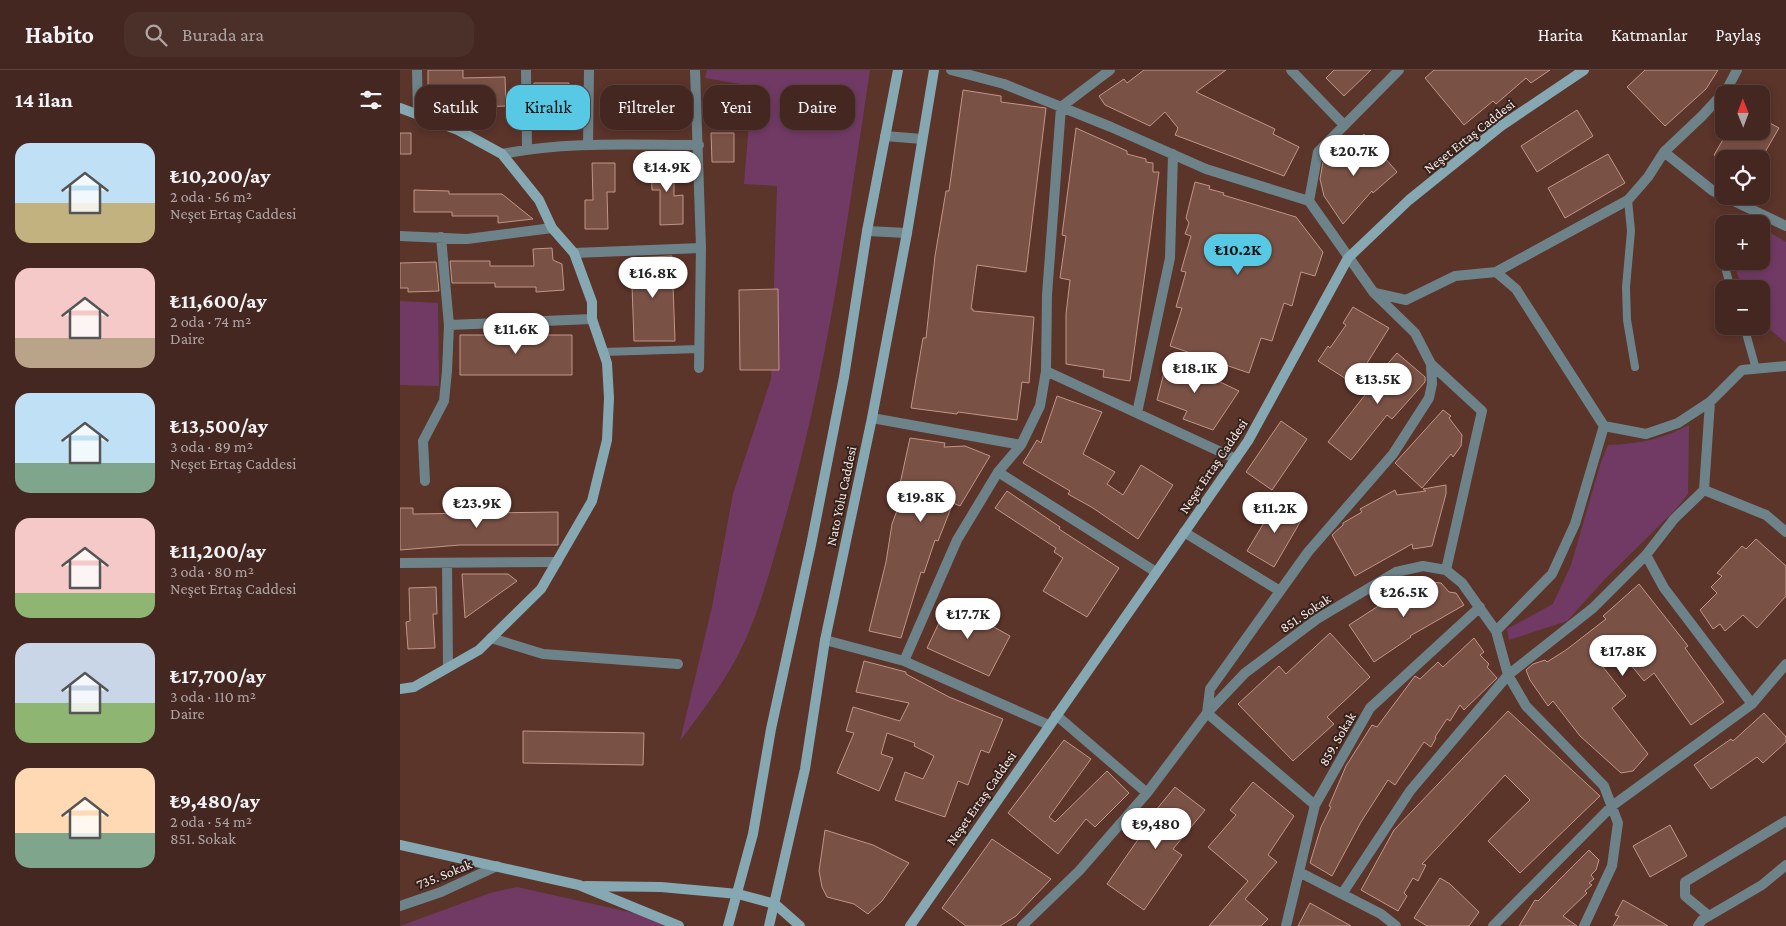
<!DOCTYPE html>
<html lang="tr">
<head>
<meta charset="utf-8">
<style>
	body { margin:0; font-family:"Crimson Pro",serif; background:#4b2f29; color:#f1f3f6; height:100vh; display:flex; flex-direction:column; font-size:19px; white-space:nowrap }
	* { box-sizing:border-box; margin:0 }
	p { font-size:16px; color:#afa5a5 }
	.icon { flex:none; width:28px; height:28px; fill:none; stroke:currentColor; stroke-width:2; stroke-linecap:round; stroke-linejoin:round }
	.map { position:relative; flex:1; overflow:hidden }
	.panel { display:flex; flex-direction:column; background:#442720; width:400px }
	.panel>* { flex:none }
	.guide { position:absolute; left:15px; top:15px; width:475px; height:45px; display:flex; gap:10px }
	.needle { width:32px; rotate:359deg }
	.controls { position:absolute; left:1315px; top:15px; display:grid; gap:10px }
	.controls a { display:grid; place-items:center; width:55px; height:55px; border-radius:10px; background:#442720; box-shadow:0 2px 8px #0003,0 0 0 1px #5c443e; font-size:25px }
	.price { position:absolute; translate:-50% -42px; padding:0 11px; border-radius:18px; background:#fff; color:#222; font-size:16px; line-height:32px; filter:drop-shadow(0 1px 2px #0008) }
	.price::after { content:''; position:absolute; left:50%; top:30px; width:15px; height:11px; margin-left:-8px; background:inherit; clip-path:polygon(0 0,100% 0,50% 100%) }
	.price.current { background:#58c9e4; color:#111 }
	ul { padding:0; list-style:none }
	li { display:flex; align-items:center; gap:15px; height:125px; padding:0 15px }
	li span { display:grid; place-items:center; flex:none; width:140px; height:100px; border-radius:15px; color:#555 }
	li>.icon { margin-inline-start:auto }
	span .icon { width:60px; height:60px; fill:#fffc; stroke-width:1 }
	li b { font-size:21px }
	h2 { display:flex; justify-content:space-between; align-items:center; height:60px; padding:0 15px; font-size:21px }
	.chip { padding:0 18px; border-radius:15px; background:#442720; box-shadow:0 2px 8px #0003,0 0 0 1px #5c443e; font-size:18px; line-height:45px }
	.chip.current { background:#58c9e4; color:#111 }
	header { display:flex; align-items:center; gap:30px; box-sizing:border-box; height:70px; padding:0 25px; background:#442720; border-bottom:1px solid #5c443e }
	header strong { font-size:24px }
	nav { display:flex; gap:28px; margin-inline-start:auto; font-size:18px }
	.search { width:350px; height:45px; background:#4b2f29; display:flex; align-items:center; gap:12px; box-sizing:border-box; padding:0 18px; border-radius:15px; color:#afa5a5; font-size:19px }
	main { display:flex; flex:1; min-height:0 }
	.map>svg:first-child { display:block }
</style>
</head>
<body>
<header>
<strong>Habito</strong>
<div class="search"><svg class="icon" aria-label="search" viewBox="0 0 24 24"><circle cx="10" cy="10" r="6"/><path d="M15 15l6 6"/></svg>Burada ara</div>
<nav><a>Harita</a><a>Katmanlar</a><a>Paylaş</a></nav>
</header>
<main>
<section class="panel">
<h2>14 ilan<svg class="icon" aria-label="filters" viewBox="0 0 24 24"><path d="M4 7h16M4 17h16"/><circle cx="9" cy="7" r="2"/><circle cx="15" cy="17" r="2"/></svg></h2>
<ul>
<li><span style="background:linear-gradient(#bfe0f5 60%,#c2b280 0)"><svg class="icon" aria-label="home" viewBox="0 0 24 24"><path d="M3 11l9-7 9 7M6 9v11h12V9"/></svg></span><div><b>₺10,200/ay</b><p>2 oda · 56 m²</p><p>Neşet Ertaş Caddesi</p></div></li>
<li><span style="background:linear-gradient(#f6c9c9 70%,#b9a48a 0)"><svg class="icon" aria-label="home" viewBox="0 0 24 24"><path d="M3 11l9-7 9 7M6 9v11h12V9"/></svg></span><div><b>₺11,600/ay</b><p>2 oda · 74 m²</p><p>Daire</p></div></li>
<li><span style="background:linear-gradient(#bfe0f5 70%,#7fa58c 0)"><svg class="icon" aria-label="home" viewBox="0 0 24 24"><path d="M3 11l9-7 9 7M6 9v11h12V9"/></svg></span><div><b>₺13,500/ay</b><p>3 oda · 89 m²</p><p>Neşet Ertaş Caddesi</p></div></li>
<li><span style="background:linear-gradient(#f6c9c9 75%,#8fb573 0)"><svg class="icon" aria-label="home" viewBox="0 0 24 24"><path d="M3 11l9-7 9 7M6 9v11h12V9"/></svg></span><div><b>₺11,200/ay</b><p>3 oda · 80 m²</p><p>Neşet Ertaş Caddesi</p></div></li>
<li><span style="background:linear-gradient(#c9d6e8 60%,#8fb573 0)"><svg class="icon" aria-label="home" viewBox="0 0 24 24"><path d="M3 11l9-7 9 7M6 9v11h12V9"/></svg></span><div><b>₺17,700/ay</b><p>3 oda · 110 m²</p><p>Daire</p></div></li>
<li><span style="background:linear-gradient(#ffd9b3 65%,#7fa58c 0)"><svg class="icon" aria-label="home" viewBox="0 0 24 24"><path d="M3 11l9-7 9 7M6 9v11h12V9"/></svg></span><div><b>₺9,480/ay</b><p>2 oda · 54 m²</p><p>851. Sokak</p></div></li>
</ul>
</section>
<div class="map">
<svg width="1386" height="856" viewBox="0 0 1386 856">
	<rect width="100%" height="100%" fill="#5b342a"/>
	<path fill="#713a65" d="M307 0H470C447 151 427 304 384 452 371 497 359 545 337 587 321 617 300 644 280 671L312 537 333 424 371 309 377 116 344 114 352 16 305 8Z
		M1361 157 1386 172V273L1361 252V219H1343L1334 195V191H1361Z
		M0 231 38 233 39 316 0 315Z
		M1289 355 1288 424 1275 440 1205 509 1167 551 1109 570 1107 559 1153 534 1171 495 1201 392 1208 375C1238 374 1263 369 1289 355Z
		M117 817 247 846 269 856H0L90 823Z"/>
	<path fill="#7a5145" stroke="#c39588" d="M28 0H63V8L105 7 106 36 75 37V20H28Z
		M744 0H826L796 22 875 59 873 64 899 77 884 106 775 65 778 58 765 42 750 56 705 35 699 26 724 9 727 13Z
		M934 0H971L944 26 926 8Z
		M1034 0H1150L1131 13 1126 8 1096 34 1093 31 1064 55 1025 8Z
		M1245 0H1318L1306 19 1265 56 1227 17Z
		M134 13H169V34H134Z
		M239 20 274 21V42H237V49H202V28H239Z
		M563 20 601 26V32L646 38 626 202 577 195 571 239H573V241L634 247 629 313 622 312 617 350 558 342 557 344 511 338 523 268H526L535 186 546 121H549Z
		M328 28H351L352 57H329Z
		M1177 40 1193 66 1137 102 1121 76Z
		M1361 48 1379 58 1361 89H1320L1314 85 1328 61H1361Z
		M676 58 727 81V84L746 89V92L753 93V102H759L730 311 703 307 704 300 666 294V244L670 210 660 208 666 166 662 165Z
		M0 63H11V84H0Z
		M311 63H334V92H312Z
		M964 64 997 102 973 123 972 121 943 154 924 126 920 109 923 92 931 86 934 90Z
		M1208 84 1225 113 1165 148 1148 118Z
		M274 91V126L283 125V154L260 155V120H252L251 92Z
		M192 93H215V122H207L208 159H185V130H193Z
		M795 112 810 116 809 119 824 123 823 125 896 147 923 182 915 206 901 202 892 236 884 233 872 271 861 268 849 303 770 276 782 238 776 237 786 202 781 201 791 166 785 164 789 153 786 148Z
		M14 120 49 121V124H102L133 149 98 153V146H52V142H14Z
		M152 178 153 190 162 194 164 220 136 222V217H95V213H52L50 191H90V196H134L133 179Z
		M272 186 275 271H234L231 188Z
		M36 192 39 221 8 222V218H0V193Z
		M378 219 379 300H340L339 220Z
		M953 237 989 258 954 314 918 291 928 276 930 278 946 255 943 253Z
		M60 265H172V305H60Z
		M997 283 1025 307V312L992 349 987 345 951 390 928 372 965 325 962 323Z
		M768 287 839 321 813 360 783 349 787 341 757 330Z
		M657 326 702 342 683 384 715 402 707 414 723 425 741 395 773 415 738 469 693 438 668 424 670 421 623 393 637 370 641 373Z
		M1043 340 1051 346 1049 348 1062 365 1061 376 1053 387 1051 384 1022 418 995 393Z
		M881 351 907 369 872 420 846 402Z
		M510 368 545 373 544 377 565 376 590 386 560 436 553 433 538 471 535 470 524 503 521 502 501 568 469 561 486 492 492 454 506 416 500 414Z
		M1046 415V424L1032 476 1013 479 1012 474 955 506 932 465 943 455V453L962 442 960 439 995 420 997 425 1026 421 1023 419Z
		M607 421 660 457 659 459 719 498 687 547 643 521 663 488 654 482 656 478 595 438Z
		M877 431 903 447 874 497 847 481Z
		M0 438H13V444L158 442V475H60L0 480Z
		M1356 469 1386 496V526L1357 558 1343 545 1325 561 1320 554 1313 559 1300 540 1317 523 1311 517 1322 506 1317 503 1342 476 1346 479Z
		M62 504H108L117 511 65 548Z
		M1032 512 1041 513 1049 522 1056 523 1064 535 1010 566 1011 567 974 592 949 555 986 531 989 535 1007 519 1011 522Z
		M1239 514 1288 576 1285 578 1324 632 1291 655 1254 603 1244 611 1217 578 1199 592 1226 626 1212 638 1248 684 1233 701 1221 703 1180 666 1153 631 1148 636 1130 610 1126 600 1133 594 1145 590 1147 592 1166 580 1206 549 1203 546Z
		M36 517 37 544H33L35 578 8 579 6 552 10 551 9 518Z
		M549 532 610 566 589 606 527 578Z
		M930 563 970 607 927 647 934 654 893 691 838 634 879 596 886 604Z
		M1074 568 1084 582 1080 585 1089 594 1087 597 1097 608 1064 640 1060 635 1050 651 1047 649 1035 667 1036 668 1031 677 1024 672 995 715 988 710 961 752 932 806 910 793 921 757 931 737 929 736 946 696 972 655 977 657 1015 606 1020 609 1038 592 1043 597Z
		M464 591 506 602V604L549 627 603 649 589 683 581 680 568 715 558 711 545 747 495 730 505 702 523 709 534 686 514 676 515 673 487 663 481 684 493 688 479 721 437 703 454 663 446 661 453 637 500 651 509 633 456 622Z
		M1108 641 1200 726 1120 803 1088 771 1130 730 1105 705 1022 794 1026 795 1018 811 1013 808 1004 823 1007 826 998 841 961 820 994 760Z
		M1364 643 1386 667V672L1363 693 1357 687 1311 719 1294 695 1331 669 1333 671Z
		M123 661 244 663 243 695 123 693Z
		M664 670 691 689 649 747 655 752 707 701 729 723 695 757 686 749 658 784 608 743Z
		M853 712 894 746 868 785 877 792 845 829 868 849 861 856H809L848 811 808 777 836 745 830 740Z
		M775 717 805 740 773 779 782 785 744 840 707 814 753 748 751 746Z
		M1270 755 1287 786 1250 807 1233 776Z
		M425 760 473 775 509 793 482 831 468 844 454 834 427 827 422 817 419 801Z
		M592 769 651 809 616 846 600 856H566L542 838Z
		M1189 780 1199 790 1196 800 1191 805 1194 809 1189 813 1192 815 1185 821 1187 823 1163 846 1177 856H1119L1135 830 1138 831Z
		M1040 808 1050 814 1079 842 1069 856H1027L1014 848Z
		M1223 830 1239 839 1268 856H1213L1219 846 1215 845Z
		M910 833 951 856H898Z"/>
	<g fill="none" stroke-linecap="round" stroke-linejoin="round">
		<path stroke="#6e8389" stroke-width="8" d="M1228 130 1231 161 1226 217 1227 250 1235 297
			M1325 197 1331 219
			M1344 256 1356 299
			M203 282 299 279"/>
		<path stroke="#6e8389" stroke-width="10" d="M17 0 18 44
			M126 0 127 79
			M551 0 604 14 711 57 806 99 909 131 974 223 1015 263 1031 294 1032 314 1029 328 993 384 908 482 810 619 807 643 915 735
			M891 0 943 54
			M485 66 522 69
			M188 75 189 0
			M1264 82 1313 121 1386 156
			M102 84C166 71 233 75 299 75
			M909 131 918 82 999 0
			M467 161 507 163
			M0 166 67 169 152 158
			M174 183 301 178 295 0
			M1096 202 1116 219 1204 356 1175 454 1152 504 1096 561
			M975 223 1006 230 1055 206 1096 202 1228 130 1248 107 1264 82 1302 46 1327 19 1337 0
			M49 255 192 249
			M1031 294 1082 341 1046 500
			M299 298 301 178
			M646 301 836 389
			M737 343 770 188 773 84
			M472 348 621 375
			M1204 356 1246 364 1278 353 1310 332 1342 300 1386 296
			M598 402 756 502
			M25 411 23 371 44 331 47 301 49 255 41 167
			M1304 420 1366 445 1386 462
			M784 462 880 521
			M1246 485 1264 518 1352 634
			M0 493 157 492
			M47 493 48 597
			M91 568 143 584 278 594
			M425 570 504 591
			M656 645 747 723
			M649 655 504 591 557 470 598 402 621 375 640 336 646 301 647 225 661 37 710 0
			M899 802 981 844 996 856
			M942 824 1010 721 1108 605 1193 538 1246 485 1274 449 1304 420 1310 332
			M0 836 41 822 97 796
			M1309 846 1285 826V812L1386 751
			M622 856 679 801 747 723 807 643 845 603 917 549 996 502 1023 496 1046 500 1062 513 1096 561 1108 605 1126 636 1204 716 1218 753 1212 796 1184 856
			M886 856 915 735 970 638 1080 537
			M1093 856 1212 736 1352 634 1386 594
			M1298 856 1302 850 1362 815 1386 795"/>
		<path stroke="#86a8b2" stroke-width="10" d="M0 38 58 60 102 84 139 130 152 158 174 183 192 232V249L207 293 209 328 207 370 192 431 141 519 79 580 14 617 0 619
			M0 775 179 815 279 856
			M186 816 261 817 338 824 375 834 400 856
			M328 856 353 764 371 659 411 475 444 307 467 161 498 0
			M369 856 405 699 425 570 472 348 507 163 534 0
			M510 856 848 371 948 188 1009 130 1101 56 1184 0"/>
	</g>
	<g text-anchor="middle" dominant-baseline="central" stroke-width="4" stroke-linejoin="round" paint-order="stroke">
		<g font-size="14" fill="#fbe7e1" stroke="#34221d">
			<text transform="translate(1069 66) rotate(-38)">Neşet Ertaş Caddesi</text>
			<text transform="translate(813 396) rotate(-56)">Neşet Ertaş Caddesi</text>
			<text transform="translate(441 426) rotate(-78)">Nato Yolu Caddesi</text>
			<text transform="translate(905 543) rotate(-34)">851. Sokak</text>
			<text transform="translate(937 669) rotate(-60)">859. Sokak</text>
			<text transform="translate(581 728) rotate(-55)">Neşet Ertaş Caddesi</text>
			<text transform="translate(44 804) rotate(-22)">735. Sokak</text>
		</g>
	</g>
</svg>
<div class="controls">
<a><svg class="needle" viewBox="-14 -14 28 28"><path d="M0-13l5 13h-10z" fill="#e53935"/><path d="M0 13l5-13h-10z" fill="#afa5a5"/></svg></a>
<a><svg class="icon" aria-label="locate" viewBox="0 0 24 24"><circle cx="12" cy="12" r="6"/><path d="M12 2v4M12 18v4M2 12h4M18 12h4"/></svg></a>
<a>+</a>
<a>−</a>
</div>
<b class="price" style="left:954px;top:107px">₺20.7K</b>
<b class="price" style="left:267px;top:123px">₺14.9K</b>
<b class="price current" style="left:838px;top:206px">₺10.2K</b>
<b class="price" style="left:253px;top:229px">₺16.8K</b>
<b class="price" style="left:116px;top:285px">₺11.6K</b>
<b class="price" style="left:795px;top:324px">₺18.1K</b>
<b class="price" style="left:978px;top:335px">₺13.5K</b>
<b class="price" style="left:521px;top:453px">₺19.8K</b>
<b class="price" style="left:77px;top:459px">₺23.9K</b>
<b class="price" style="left:875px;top:464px">₺11.2K</b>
<b class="price" style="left:1004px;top:548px">₺26.5K</b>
<b class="price" style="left:568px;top:570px">₺17.7K</b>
<b class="price" style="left:1223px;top:607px">₺17.8K</b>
<b class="price" style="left:756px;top:780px">₺9,480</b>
<div class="guide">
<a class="chip">Satılık</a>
<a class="chip current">Kiralık</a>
<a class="chip">Filtreler</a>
<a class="chip">Yeni</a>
<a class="chip">Daire</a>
</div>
</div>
</main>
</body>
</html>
